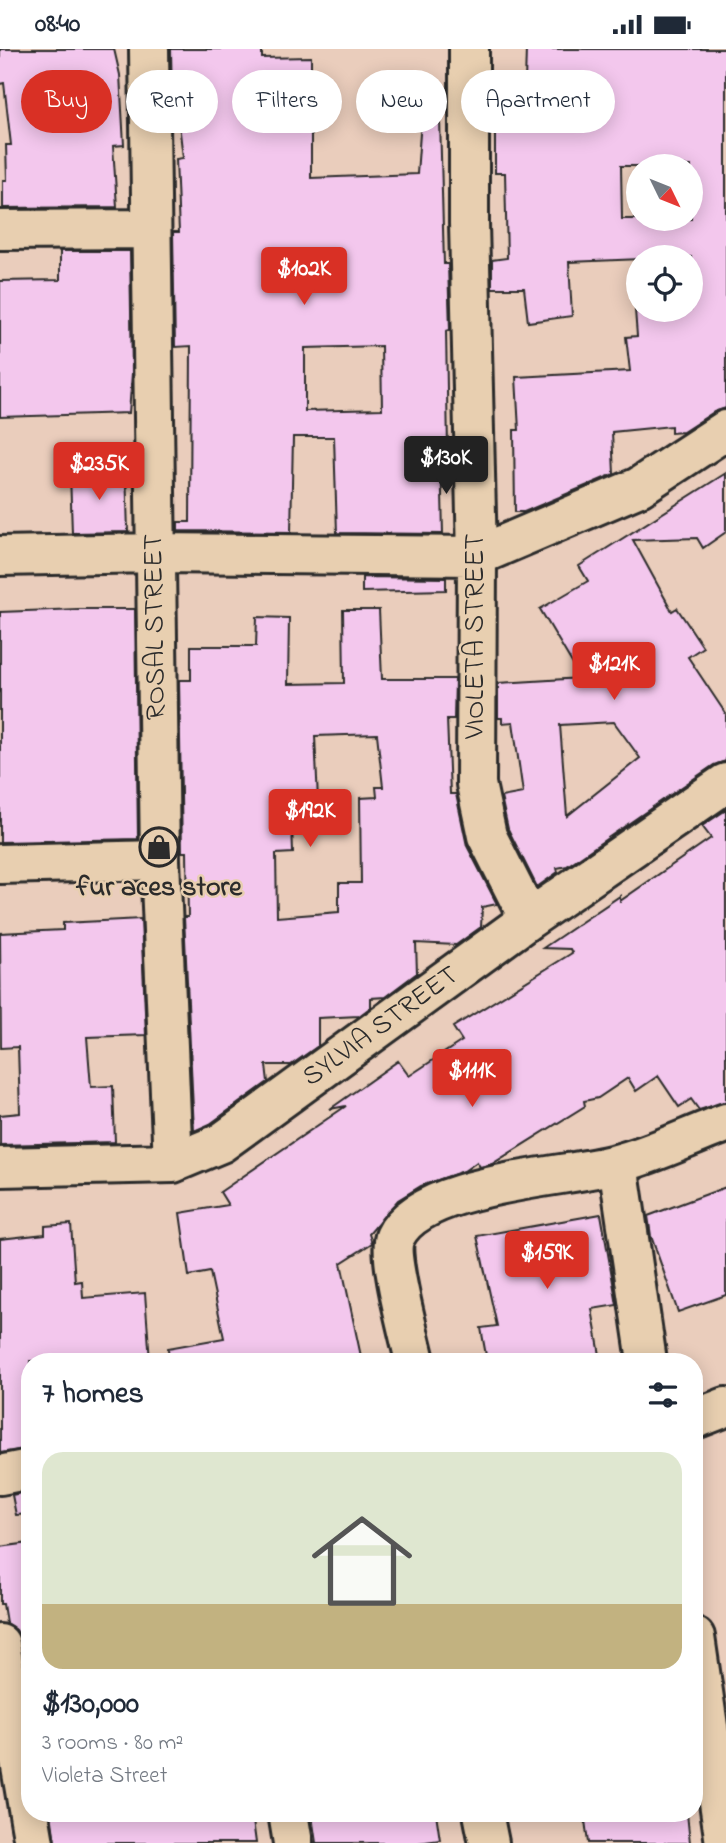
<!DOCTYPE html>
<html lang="en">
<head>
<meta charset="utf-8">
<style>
	body { margin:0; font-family:"Indie Flower",sans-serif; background:#f2f2f3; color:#1f2937; height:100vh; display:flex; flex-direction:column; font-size:26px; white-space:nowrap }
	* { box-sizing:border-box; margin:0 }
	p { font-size:23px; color:#747a83 }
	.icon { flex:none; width:38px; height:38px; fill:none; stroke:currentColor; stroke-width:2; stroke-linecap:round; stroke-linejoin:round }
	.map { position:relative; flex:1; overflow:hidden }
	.details { position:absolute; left:21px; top:1304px; width:682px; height:469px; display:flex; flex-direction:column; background:#fff; border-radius:28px; box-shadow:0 4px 18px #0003 }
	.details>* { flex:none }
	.banner { position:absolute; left:21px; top:21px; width:684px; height:63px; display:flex; gap:14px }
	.needle { width:46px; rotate:133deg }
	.controls { position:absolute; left:626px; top:105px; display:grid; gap:14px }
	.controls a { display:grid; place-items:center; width:77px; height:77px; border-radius:50%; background:#fff; box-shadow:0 4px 18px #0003; font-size:35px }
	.price { position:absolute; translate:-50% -60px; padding:0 16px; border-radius:7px; background:#d93025; color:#fff; font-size:23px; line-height:46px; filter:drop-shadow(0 2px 4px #0008) }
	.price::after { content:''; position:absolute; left:50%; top:42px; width:21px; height:16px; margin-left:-10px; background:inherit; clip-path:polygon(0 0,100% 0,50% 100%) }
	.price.on { background:#222; color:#fff }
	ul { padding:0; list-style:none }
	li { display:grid; align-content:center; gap:14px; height:371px; padding:0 21px }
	li span { display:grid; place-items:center; height:217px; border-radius:21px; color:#555 }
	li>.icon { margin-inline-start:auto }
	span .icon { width:126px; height:126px; fill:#fffc; stroke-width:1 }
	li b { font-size:30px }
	h2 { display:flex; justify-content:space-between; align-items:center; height:84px; padding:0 21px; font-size:30px }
	.chip { padding:0 24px; border-radius:32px; background:#fff; box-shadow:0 4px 18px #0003; font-size:24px; line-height:63px }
	.chip.on { background:#d93025; color:#fff }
	.status { display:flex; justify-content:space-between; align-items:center; height:49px; padding:0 35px; background:#fff; direction:ltr }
	.status svg { height:19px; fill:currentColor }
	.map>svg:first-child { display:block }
</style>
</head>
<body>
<div class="status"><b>08:40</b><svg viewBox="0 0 49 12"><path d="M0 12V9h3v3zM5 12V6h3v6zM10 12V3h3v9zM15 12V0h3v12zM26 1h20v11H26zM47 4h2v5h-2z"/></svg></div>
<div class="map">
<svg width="726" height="1794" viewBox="0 0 726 1794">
	<rect width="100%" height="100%" fill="#eacdbc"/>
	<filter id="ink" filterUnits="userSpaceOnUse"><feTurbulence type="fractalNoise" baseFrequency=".0143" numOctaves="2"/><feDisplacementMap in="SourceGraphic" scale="14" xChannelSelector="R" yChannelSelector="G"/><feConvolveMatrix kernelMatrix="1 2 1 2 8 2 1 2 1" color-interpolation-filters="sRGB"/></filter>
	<g filter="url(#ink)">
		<path fill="#f3c7ed" stroke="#2b2b2b" stroke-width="2" fill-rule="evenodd" d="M0 0H114L120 26 124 96 113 97 117 158 3 159V131H7L6 96H11L4 34 0 35Z
			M171 0H262V9L311 8V129L417 125 421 71H440L444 215H448L450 281 446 282 448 401H441L443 485 337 484 334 388H293L291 483 178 482V473H190L191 297 175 298 173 183H179L176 110 183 109 176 49H172ZM381 297 382 360 305 362V299Z
			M526 0H726V359L714 363 683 383 671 384V377L612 383 614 425 524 463H515L514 381H519L516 328 630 322 626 288 637 287 635 261H691V208L569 213 572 267 528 273 524 239H492V211L507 209 505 124H495V68L524 67ZM621 117H691V170H622Z
			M60 202H130L132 324 129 364 0 368V232L60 231Z
			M126 421 128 483 72 484 70 424Z
			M726 424V483L703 499 697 489 633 491 672 562 677 559 703 598 688 608 726 665V712L714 716 567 817 557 819 558 823 537 838 508 780 501 748 523 744 513 673 502 674V669H498V634L581 629 540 560 588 532 579 517ZM614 673 640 709 567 767 560 676Z
			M362 528 446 529V541L362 543Z
			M79 560H135L138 790 0 793V563Z
			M343 561H379L382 630H455L454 670H447L450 745H456L467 797 497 855 482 858 481 878 456 896 416 894 417 924 385 948 371 949V958L359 967 318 969V997L291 1016H266L268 1033 210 1075 194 1082 184 868H188L187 803H182L179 631H191V597H256L257 568 289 569 288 635 344 634ZM377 685 383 738H376L377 748 360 749 361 834H339V863L277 868 276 805 293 804 292 773H319L315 687Z
			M726 761V1053L699 1061 691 1050 679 1058 658 1027 636 1042 628 1029 598 1049 584 1052 585 1057 492 1115 480 1118 477 1113 464 1122 421 1137 398 1151 369 1185 372 1194 341 1214 362 1312H169L168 1299 224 1289 210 1223 189 1227 180 1164 228 1156 220 1143 346 1057 330 1060 398 1012 409 1027 462 992 453 978 572 904 570 900 543 899 620 847V852L711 789 702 777Z
			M141 870 146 986 87 988 91 1038 113 1037 115 1093 0 1096V1066L20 1064 18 998 1 999 0 884 63 881V874Z
			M726 1138V1246L678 1263 651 1187 648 1167Z
			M601 1165 617 1256 592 1260 601 1312H487L481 1279 497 1277 477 1187Z
			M71 1175 75 1233 82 1232 83 1249 145 1244 150 1312H30V1399L0 1404V1190L45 1185V1177Z
			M30 1442V1465L16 1466 12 1446Z
			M30 1494V1629H28L21 1591 16 1581 6 1574 3 1555H0V1498Z
			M51 1764H252L256 1794H55Z
			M337 1764H436L440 1791 418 1794H316L312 1767Z
			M584 1764H687L690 1794H588Z"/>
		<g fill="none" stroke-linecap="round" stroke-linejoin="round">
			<g stroke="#2b2b2b" stroke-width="44">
				<path id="minor" d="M149 0 160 811 173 1114
					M469 0V174L477 507 476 735 487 787 529 870
					M0 181 151 180
					M0 507 154 504 477 507 639 438 726 381
					M0 815 160 811
					M618 1115 647 1312
					M0 1118 173 1114 221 1094 529 870 726 734
					M695 1370 726 1358
					M0 1426 30 1420
					M695 1588 725 1794
					M0 1595 34 1794
					M288 1764 293 1794"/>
			</g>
			<g stroke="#2b2b2b" stroke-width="44">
				<path id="tertiary" d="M415 1312C410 1289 387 1205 395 1188 420 1134 563 1129 616 1115 653 1106 690 1087 726 1074
					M483 1764 489 1794"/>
			</g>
			<use href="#minor" stroke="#e8cfb0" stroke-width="38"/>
			<use href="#tertiary" stroke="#e8cfb0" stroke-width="38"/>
		</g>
	</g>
	<defs>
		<g id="shop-ring" transform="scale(2.0125)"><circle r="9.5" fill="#e8cfb0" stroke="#2b2b2b" stroke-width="1.5"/><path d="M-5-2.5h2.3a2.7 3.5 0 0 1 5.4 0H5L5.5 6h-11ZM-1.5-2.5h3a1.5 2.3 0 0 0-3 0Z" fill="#2b2b2b"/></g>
	</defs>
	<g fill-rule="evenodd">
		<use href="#shop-ring" x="159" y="798"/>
	</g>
	<g text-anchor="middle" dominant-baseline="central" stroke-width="5" stroke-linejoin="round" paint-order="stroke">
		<g font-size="28" fill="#2b2b2b" stroke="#e8cfb0">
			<text transform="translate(156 578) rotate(-91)">ROSAL STREET</text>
			<text transform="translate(476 587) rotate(-90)">VIOLETA STREET</text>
			<text transform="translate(381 978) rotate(-36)">SYLVIA STREET</text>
		</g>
		<g font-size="28" font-weight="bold" fill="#2b2b2b" stroke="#e8cfb0">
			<text x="159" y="839">fur aces store</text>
		</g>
	</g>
</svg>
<div class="controls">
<a><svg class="needle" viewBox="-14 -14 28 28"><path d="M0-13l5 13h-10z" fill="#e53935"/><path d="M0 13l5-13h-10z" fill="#747a83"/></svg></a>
<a><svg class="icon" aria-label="locate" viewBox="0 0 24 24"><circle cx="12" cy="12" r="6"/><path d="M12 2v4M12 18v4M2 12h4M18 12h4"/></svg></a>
</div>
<b class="price" style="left:304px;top:258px">$102K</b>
<b class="price on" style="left:446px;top:447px">$130K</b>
<b class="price" style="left:99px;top:453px">$235K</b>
<b class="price" style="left:614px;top:653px">$121K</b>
<b class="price" style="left:310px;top:800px">$192K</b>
<b class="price" style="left:472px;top:1060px">$111K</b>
<b class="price" style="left:547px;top:1242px">$159K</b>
<div class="banner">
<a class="chip on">Buy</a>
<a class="chip">Rent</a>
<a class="chip">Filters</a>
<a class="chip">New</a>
<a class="chip">Apartment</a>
</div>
<section class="details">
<h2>7 homes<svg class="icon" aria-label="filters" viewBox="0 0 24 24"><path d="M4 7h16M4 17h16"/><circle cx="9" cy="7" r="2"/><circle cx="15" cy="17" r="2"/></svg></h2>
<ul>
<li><span style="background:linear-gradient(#dfe7d0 70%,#c2b280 0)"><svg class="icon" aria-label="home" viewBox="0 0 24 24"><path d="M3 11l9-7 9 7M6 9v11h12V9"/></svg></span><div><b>$130,000</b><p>3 rooms · 80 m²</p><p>Violeta Street</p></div></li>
</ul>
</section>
</div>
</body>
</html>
